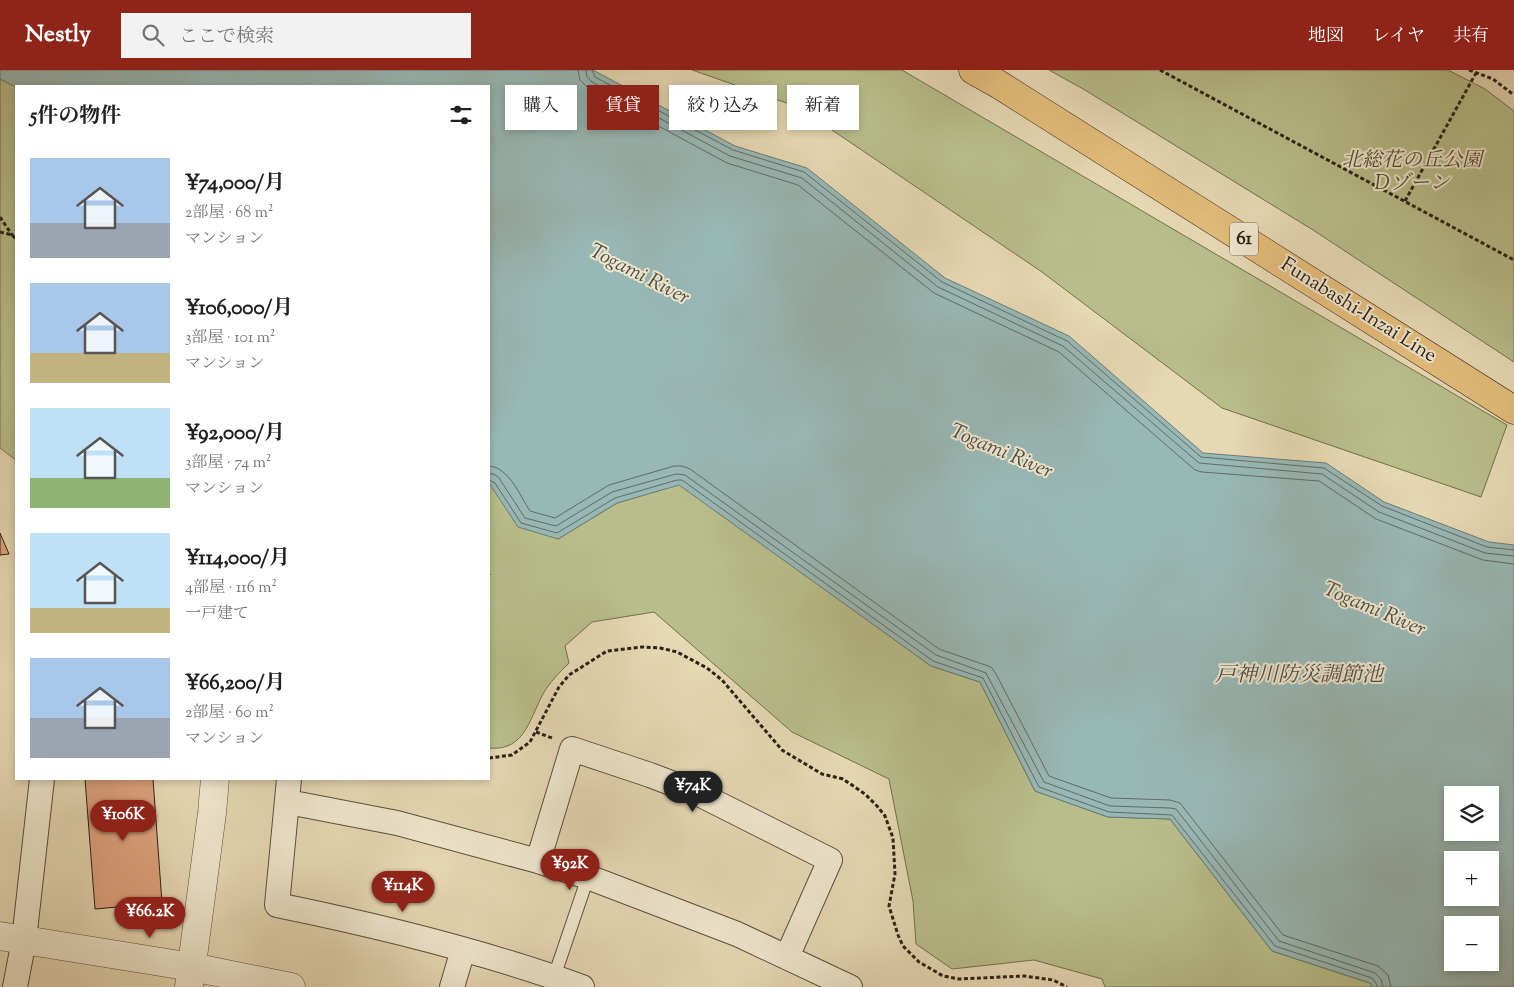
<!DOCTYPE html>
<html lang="ja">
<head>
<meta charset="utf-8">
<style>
	body { margin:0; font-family:"Sorts Mill Goudy","Noto Serif JP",serif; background:#f2f2f2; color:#202124; height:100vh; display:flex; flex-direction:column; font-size:19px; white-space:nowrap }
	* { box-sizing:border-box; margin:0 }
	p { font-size:16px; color:#757577 }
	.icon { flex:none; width:28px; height:28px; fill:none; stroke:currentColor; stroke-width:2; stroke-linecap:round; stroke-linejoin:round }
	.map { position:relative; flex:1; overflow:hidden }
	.details { position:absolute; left:15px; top:15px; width:475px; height:695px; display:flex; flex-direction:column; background:#fff; border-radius:0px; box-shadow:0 2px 8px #0003 }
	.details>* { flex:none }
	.top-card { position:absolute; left:505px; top:15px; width:475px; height:45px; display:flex; gap:10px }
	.controls { position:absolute; left:1444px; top:716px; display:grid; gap:10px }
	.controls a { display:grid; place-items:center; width:55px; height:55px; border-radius:0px; background:#fff; box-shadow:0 2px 8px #0003; font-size:25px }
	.price { position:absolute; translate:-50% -42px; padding:0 11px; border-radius:18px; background:#8f2418; color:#fff; font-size:16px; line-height:32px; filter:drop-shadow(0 1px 2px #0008) }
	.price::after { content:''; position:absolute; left:50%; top:30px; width:15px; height:11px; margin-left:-8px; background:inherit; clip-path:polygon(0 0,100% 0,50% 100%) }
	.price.on { background:#222; color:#fff }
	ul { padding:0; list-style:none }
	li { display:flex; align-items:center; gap:15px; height:125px; padding:0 15px }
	li span { display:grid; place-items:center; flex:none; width:140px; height:100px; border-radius:0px; color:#555 }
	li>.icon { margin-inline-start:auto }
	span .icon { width:60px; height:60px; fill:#fffc; stroke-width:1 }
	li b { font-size:21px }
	h2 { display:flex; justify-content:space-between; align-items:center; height:60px; padding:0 15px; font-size:21px }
	.chip { padding:0 18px; border-radius:0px; background:#fff; box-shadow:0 2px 8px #0003; font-size:18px; line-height:45px }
	.chip.on { background:#8f2418; color:#fff }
	header { display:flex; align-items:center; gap:30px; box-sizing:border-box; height:70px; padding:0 25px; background:#8f2418; color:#fff }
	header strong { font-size:24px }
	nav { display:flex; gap:28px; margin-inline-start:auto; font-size:18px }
	.search { width:350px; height:45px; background:#f2f2f2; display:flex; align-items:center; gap:12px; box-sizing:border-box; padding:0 18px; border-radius:0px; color:#757577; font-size:19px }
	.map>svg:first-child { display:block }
</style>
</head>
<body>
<header>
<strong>Nestly</strong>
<div class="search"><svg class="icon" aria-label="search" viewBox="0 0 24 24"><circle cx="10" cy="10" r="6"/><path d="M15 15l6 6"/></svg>ここで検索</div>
<nav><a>地図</a><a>レイヤ</a><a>共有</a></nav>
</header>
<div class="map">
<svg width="1514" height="917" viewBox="0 0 1514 917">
	<rect width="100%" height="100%" fill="#e6d8b3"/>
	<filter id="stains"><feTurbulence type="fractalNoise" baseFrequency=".004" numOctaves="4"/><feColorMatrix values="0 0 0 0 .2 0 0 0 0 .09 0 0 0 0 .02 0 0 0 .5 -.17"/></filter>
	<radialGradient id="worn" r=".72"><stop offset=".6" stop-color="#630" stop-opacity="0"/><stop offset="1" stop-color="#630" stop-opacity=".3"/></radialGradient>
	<path fill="#b8be8a" stroke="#727050" d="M692 0H902L1507 355 1481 427 1222 338 1042 202 798 37Z
		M1049 0H1448L1485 19 1514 41V292L1313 160 1085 20Z
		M0 9 16 17V390L0 378Z
		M489 413 558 469 617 433 679 414 931 596 980 612 1035 721 1108 747 1170 749 1272 881 1370 913 1373 917H1105L1102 909 1034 890 952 899 916 874 913 831 889 709 792 662 654 542 592 552 565 576 569 593C561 601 552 610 546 619 530 644 527 682 489 678Z"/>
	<path fill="#98b8b5" stroke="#6d7c76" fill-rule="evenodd" d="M0 0H593L735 76 807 98 945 208 1069 266 1203 383 1326 393 1384 432 1489 472 1514 475V917H1373L1370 913 1272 881 1170 749 1108 747 1035 721 980 612 931 596 679 415 617 433 558 469 518 457 489 413V16L16 17 0 9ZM1452 725H1490V762H1452ZM1452 790H1490V828H1452ZM1452 855H1490V892H1452Z"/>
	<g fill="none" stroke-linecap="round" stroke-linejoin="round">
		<path stroke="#626c66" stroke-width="1" d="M578 0 580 10 588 18 727 93 798 115 934 223 1059 282 1195 400 1202 402 1319 411 1376 449 1483 490 1514 494
			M586 0 587 7 592 12 730 86 802 108 938 217 1063 276 1199 393 1322 404 1379 442 1485 483 1514 486
			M592 0 595 7 733 80 804 102 942 212 1067 271 1201 387 1324 398 1382 436 1487 477 1514 480
			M489 396C509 397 520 426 530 441L555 448 609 415 674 396H682L690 399 939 579 991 597 996 604 1049 706 1111 728 1170 730 1180 733 1283 865 1378 896 1388 905 1391 917
			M489 404H494L499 408 525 448 556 456 612 422 676 404 685 405 936 585 986 603 1044 712 1110 736 1170 738 1176 739 1279 871 1375 903 1381 909 1383 917
			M489 410 495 413 521 453 557 463 615 428 677 410H682L933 591 983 608 1039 717 1109 742 1172 745 1275 876 1372 908 1376 913 1377 917"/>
	</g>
	<path fill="#dda27d" stroke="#2c2117" d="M0 463 9 484 0 485Z
		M85 709H153L162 833 95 839Z"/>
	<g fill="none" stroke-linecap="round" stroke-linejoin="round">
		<g stroke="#5a4f3e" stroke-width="14">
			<path id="service" d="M554 907 588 807"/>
		</g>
		<g stroke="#5a4f3e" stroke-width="26">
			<path id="minor" d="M289 709 277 835C380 856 483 881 582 917
				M288 732 397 753 538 791 588 807 737 864 850 917
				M538 791 572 679 650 705 697 723 830 790 787 887
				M15 917 24 870 42 709
				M452 917 463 880"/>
		</g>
		<g stroke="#5a4f3e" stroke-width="29">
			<path id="tertiary" d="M0 866 192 897 291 917
				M189 917 212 743 215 709"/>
		</g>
		<g stroke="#2c2117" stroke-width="29">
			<path id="primary" d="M973 0 998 14 1514 340"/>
		</g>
		<path stroke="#2c2117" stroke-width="3" stroke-dasharray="4 2.5" stroke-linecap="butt" d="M1160 0 1514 190
			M1469 0 1493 9 1514 25
			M1405 131 1476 3
			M0 147 12 165 16 166
			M0 162 12 165 16 169
			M489 505V504
			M536 662 552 668
			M489 688 512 685 530 672 559 617 569 605 607 581 642 577 660 578 677 582 707 598 722 610 782 680 822 704 843 709 865 724 877 736 885 746 893 768 895 804 889 836 898 865 903 876 919 892 943 906 959 909 1024 906 1053 910 1067 917"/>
		<use href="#service" stroke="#efe6ce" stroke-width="12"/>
		<use href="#minor" stroke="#efe6ce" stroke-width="24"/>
		<use href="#tertiary" stroke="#efe6ce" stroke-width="28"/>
		<use href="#primary" stroke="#e3bc7a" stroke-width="28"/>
	</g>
	<g text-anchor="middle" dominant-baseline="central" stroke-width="4" stroke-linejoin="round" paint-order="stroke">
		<rect fill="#efe6ce" stroke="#665c4e" stroke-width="1" x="1230" y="152.5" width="28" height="33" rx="4"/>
		<g font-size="19" font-weight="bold" fill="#2c2117">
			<text x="1244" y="169">61</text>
		</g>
		<g font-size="20" font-style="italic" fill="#4f4834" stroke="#efe6ce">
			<text x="1412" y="91">北総花の丘公園<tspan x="1412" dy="23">Dゾーン</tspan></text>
		</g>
		<g font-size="20" fill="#2c2117" stroke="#efe6ce">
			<text transform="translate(1358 241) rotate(32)">Funabashi-Inzai Line</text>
		</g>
		<g font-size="21" font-style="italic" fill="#4c4e46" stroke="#efe6ce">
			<text transform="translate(639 205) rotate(27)">Togami River</text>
			<text transform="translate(1001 382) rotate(23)">Togami River</text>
			<text transform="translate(1374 540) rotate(23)">Togami River</text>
			<text x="1299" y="606">戸神川防災調節池</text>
		</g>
	</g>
	<rect width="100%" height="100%" filter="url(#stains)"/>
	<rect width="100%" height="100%" fill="url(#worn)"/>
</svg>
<div class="controls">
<a><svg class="icon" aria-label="layers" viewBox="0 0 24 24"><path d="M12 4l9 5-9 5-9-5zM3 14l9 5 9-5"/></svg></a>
<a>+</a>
<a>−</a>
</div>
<b class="price on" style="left:693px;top:743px">¥74K</b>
<b class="price" style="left:123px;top:772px">¥106K</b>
<b class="price" style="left:570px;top:821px">¥92K</b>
<b class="price" style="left:403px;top:843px">¥114K</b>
<b class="price" style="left:150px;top:869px">¥66.2K</b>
<div class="top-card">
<a class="chip">購入</a>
<a class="chip on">賃貸</a>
<a class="chip">絞り込み</a>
<a class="chip">新着</a>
</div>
<section class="details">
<h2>5件の物件<svg class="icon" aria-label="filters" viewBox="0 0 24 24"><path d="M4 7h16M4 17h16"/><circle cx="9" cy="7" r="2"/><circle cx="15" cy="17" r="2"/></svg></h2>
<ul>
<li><span style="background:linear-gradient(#a9c7e8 65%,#9aa5b1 0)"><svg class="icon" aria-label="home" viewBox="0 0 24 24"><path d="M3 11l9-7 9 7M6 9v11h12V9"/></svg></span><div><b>¥74,000/月</b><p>2部屋 · 68 m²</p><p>マンション</p></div></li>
<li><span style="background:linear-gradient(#a9c7e8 70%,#c2b280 0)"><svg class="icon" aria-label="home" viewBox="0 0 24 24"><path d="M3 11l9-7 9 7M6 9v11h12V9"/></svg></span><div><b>¥106,000/月</b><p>3部屋 · 101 m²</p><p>マンション</p></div></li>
<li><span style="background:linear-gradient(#bfe0f5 70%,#8fb573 0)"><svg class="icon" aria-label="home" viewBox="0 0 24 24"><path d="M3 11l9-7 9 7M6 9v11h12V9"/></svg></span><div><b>¥92,000/月</b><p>3部屋 · 74 m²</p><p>マンション</p></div></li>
<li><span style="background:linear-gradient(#bfe0f5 75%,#c2b280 0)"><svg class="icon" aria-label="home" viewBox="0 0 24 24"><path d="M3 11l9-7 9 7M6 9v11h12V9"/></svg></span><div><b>¥114,000/月</b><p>4部屋 · 116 m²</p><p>一戸建て</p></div></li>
<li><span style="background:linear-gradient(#a9c7e8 60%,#9aa5b1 0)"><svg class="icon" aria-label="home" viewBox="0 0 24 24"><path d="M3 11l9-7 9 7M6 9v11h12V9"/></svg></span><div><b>¥66,200/月</b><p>2部屋 · 60 m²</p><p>マンション</p></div></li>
</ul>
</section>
</div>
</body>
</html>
